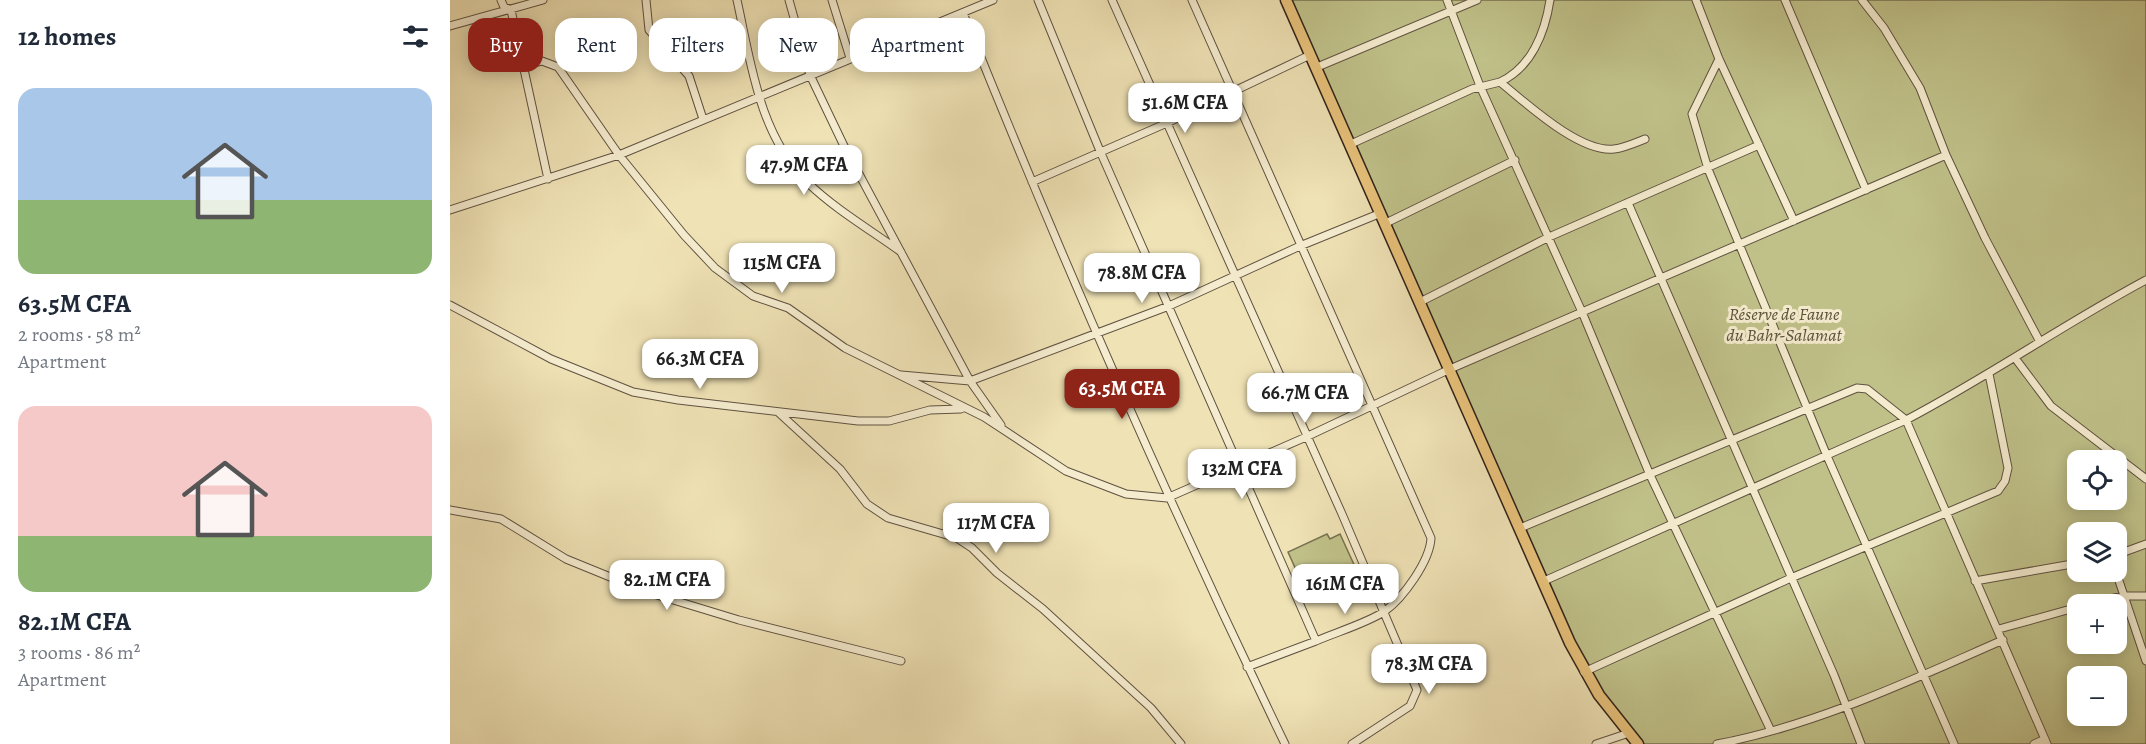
<!DOCTYPE html>
<html lang="en">
<head>
<meta charset="utf-8">
<style>
	body { margin:0; font-family:Alegreya,serif; background:#f2f2f3; color:#1f2937; height:100vh; display:flex; flex-direction:column; font-size:22px; white-space:nowrap }
	* { box-sizing:border-box; margin:0 }
	p { font-size:20px; color:#747a83 }
	.icon { flex:none; width:33px; height:33px; fill:none; stroke:currentColor; stroke-width:2; stroke-linecap:round; stroke-linejoin:round }
	.map { position:relative; flex:1; overflow:hidden }
	.drawer { display:flex; flex-direction:column; background:#fff; width:450px }
	.drawer>* { flex:none }
	.banner { position:absolute; left:18px; top:18px; width:570px; height:54px; display:flex; gap:12px }
	.controls { position:absolute; left:1617px; top:450px; display:grid; gap:12px }
	.controls a { display:grid; place-items:center; width:60px; height:60px; border-radius:12px; background:#fff; box-shadow:0 3px 15px #0003; font-size:30px }
	.price { position:absolute; translate:-50% -51px; padding:0 14px; border-radius:12px; background:#fff; color:#222; font-size:20px; line-height:39px; filter:drop-shadow(0 2px 3px #0008) }
	.price::after { content:''; position:absolute; left:50%; top:36px; width:18px; height:14px; margin-left:-9px; background:inherit; clip-path:polygon(0 0,100% 0,50% 100%) }
	.price.current { background:#8f2418; color:#fff }
	ul { padding:0; list-style:none }
	li { display:grid; align-content:center; gap:12px; height:318px; padding:0 18px }
	li span { display:grid; place-items:center; height:186px; border-radius:18px; color:#555 }
	li>.icon { margin-inline-start:auto }
	span .icon { width:108px; height:108px; fill:#fffc; stroke-width:1 }
	li b { font-size:26px }
	h2 { display:flex; justify-content:space-between; align-items:center; height:72px; padding:0 18px; font-size:26px }
	.tag { padding:0 21px; border-radius:18px; background:#fff; box-shadow:0 3px 15px #0003; font-size:21px; line-height:54px }
	.tag.current { background:#8f2418; color:#fff }
	main { display:flex; flex:1; min-height:0 }
	.map>svg:first-child { display:block }
</style>
</head>
<body>
<main>
<section class="drawer">
<h2>12 homes<svg class="icon" aria-label="filters" viewBox="0 0 24 24"><path d="M4 7h16M4 17h16"/><circle cx="9" cy="7" r="2"/><circle cx="15" cy="17" r="2"/></svg></h2>
<ul>
<li><span style="background:linear-gradient(#a9c7e8 60%,#8fb573 0)"><svg class="icon" aria-label="home" viewBox="0 0 24 24"><path d="M3 11l9-7 9 7M6 9v11h12V9"/></svg></span><div><b>63.5M CFA</b><p>2 rooms · 58 m²</p><p>Apartment</p></div></li>
<li><span style="background:linear-gradient(#f6c9c9 70%,#8fb573 0)"><svg class="icon" aria-label="home" viewBox="0 0 24 24"><path d="M3 11l9-7 9 7M6 9v11h12V9"/></svg></span><div><b>82.1M CFA</b><p>3 rooms · 86 m²</p><p>Apartment</p></div></li>
</ul>
</section>
<div class="map">
<svg width="1696" height="744" viewBox="0 0 1696 744">
	<rect width="100%" height="100%" fill="#efe2b5"/>
	<filter id="stains"><feTurbulence type="fractalNoise" baseFrequency=".00333" numOctaves="4"/><feColorMatrix values="0 0 0 0 .2 0 0 0 0 .09 0 0 0 0 .02 0 0 0 .5 -.17"/></filter>
	<radialGradient id="worn" r=".72"><stop offset=".6" stop-color="#630" stop-opacity="0"/><stop offset="1" stop-color="#630" stop-opacity=".3"/></radialGradient>
	<path fill="#c0c189" stroke="#787252" stroke-width="1.5" fill-rule="evenodd" d="M836 0H1696V744H1188L1149 695ZM1628 460H1666V500H1628ZM1628 532H1666V572H1628ZM1628 604H1666V644H1628ZM1628 676H1666V716H1628Z
		M877 534 880 539 890 534 906 569 856 592 838 552Z"/>
	<g fill="none" stroke-linecap="round" stroke-linejoin="round">
		<g stroke="#5f5241" stroke-width="9">
			<path id="minor" d="M51 0 54 7 61 10
				M196 0 199 30 239 76 253 119
				M287 0C301 63 309 135 358 183 385 209 419 229 451 252
				M339 0 360 75 394 146 520 381 551 425
				M382 0 400 58
				M588 0 650 151 866 641 797 667
				M662 0 892 514 967 690 960 706 902 744
				M742 0 981 538C980 561 953 598 935 611 920 622 884 633 866 641
				M997 0 1030 86 1132 312 1200 475 1321 731
				M1246 0 1269 59 1344 221
				M1335 0 1416 190
				M1412 0 1434 28 1470 88 1496 155 1535 238 1590 342
				M61 10 98 179
				M513 13C612 260 719 504 835 744
				M0 26 93 0
				M1269 59 1242 114 1258 169 1377 456 1504 744
				M73 65 92 61 108 67 169 155 234 235 265 268 303 296 338 308 395 348 534 417 616 471 676 494 717 498 856 437 1000 369 1496 155
				M865 68 1027 0
				M1050 82C1081 68 1095 33 1100 0
				M901 144 1022 89 1050 82C1075 102 1129 153 1164 149 1174 148 1185 143 1195 139
				M582 182 717 123 860 55
				M1178 203 1384 675 1411 744
				M0 210 169 155 543 0
				M936 223 1065 160
				M970 302 1099 237 1309 145
				M0 305 101 359 183 392 228 400 408 421H439L480 410 511 409
				M1565 358 1601 406 1696 479
				M451 375 520 381 719 306 850 246 931 213
				M328 412 390 469 417 504 438 518 507 538 522 548 547 573 593 609 701 708 731 744
				M0 510 51 519 116 559 197 592 289 620 451 661
				M1070 528 1407 388 1417 389 1456 420 1597 744
				M1666 555 1696 544
				M1666 572 1696 661
				M1094 581 1456 420C1538 377 1614 324 1696 280
				M1525 581 1628 563
				M1636 604 1674 596H1696
				M1549 629 1628 607
				M1134 672 1341 578 1548 491 1555 481 1558 468 1539 374
				M1146 744 1179 733
				M1267 744C1367 725 1461 680 1553 640
				M1584 744 1595 739"/>
		</g>
		<g stroke="#2f221a" stroke-width="13">
			<path id="primary" d="M836 0 1120 643 1149 695 1188 744"/>
		</g>
		<use href="#minor" stroke="#f5eccf" stroke-width="7"/>
		<use href="#primary" stroke="#e8c17a" stroke-width="10"/>
	</g>
	<g text-anchor="middle" dominant-baseline="central" stroke-width="6" stroke-linejoin="round" paint-order="stroke">
		<g font-size="18" font-style="italic" fill="#5a523b" stroke="#f5eccf">
			<text x="1334" y="314">Réserve de Faune<tspan x="1334" dy="21">du Bahr-Salamat</tspan></text>
		</g>
	</g>
	<rect width="100%" height="100%" filter="url(#stains)"/>
	<rect width="100%" height="100%" fill="url(#worn)"/>
</svg>
<div class="controls">
<a><svg class="icon" aria-label="locate" viewBox="0 0 24 24"><circle cx="12" cy="12" r="6"/><path d="M12 2v4M12 18v4M2 12h4M18 12h4"/></svg></a>
<a><svg class="icon" aria-label="layers" viewBox="0 0 24 24"><path d="M12 4l9 5-9 5-9-5zM3 14l9 5 9-5"/></svg></a>
<a>+</a>
<a>−</a>
</div>
<b class="price" style="left:735px;top:134px">51.6M CFA</b>
<b class="price" style="left:354px;top:196px">47.9M CFA</b>
<b class="price" style="left:332px;top:294px">115M CFA</b>
<b class="price" style="left:692px;top:304px">78.8M CFA</b>
<b class="price" style="left:250px;top:390px">66.3M CFA</b>
<b class="price current" style="left:672px;top:420px">63.5M CFA</b>
<b class="price" style="left:855px;top:424px">66.7M CFA</b>
<b class="price" style="left:792px;top:500px">132M CFA</b>
<b class="price" style="left:546px;top:554px">117M CFA</b>
<b class="price" style="left:217px;top:611px">82.1M CFA</b>
<b class="price" style="left:895px;top:615px">161M CFA</b>
<b class="price" style="left:979px;top:695px">78.3M CFA</b>
<div class="banner">
<a class="tag current">Buy</a>
<a class="tag">Rent</a>
<a class="tag">Filters</a>
<a class="tag">New</a>
<a class="tag">Apartment</a>
</div>
</div>
</main>
</body>
</html>
